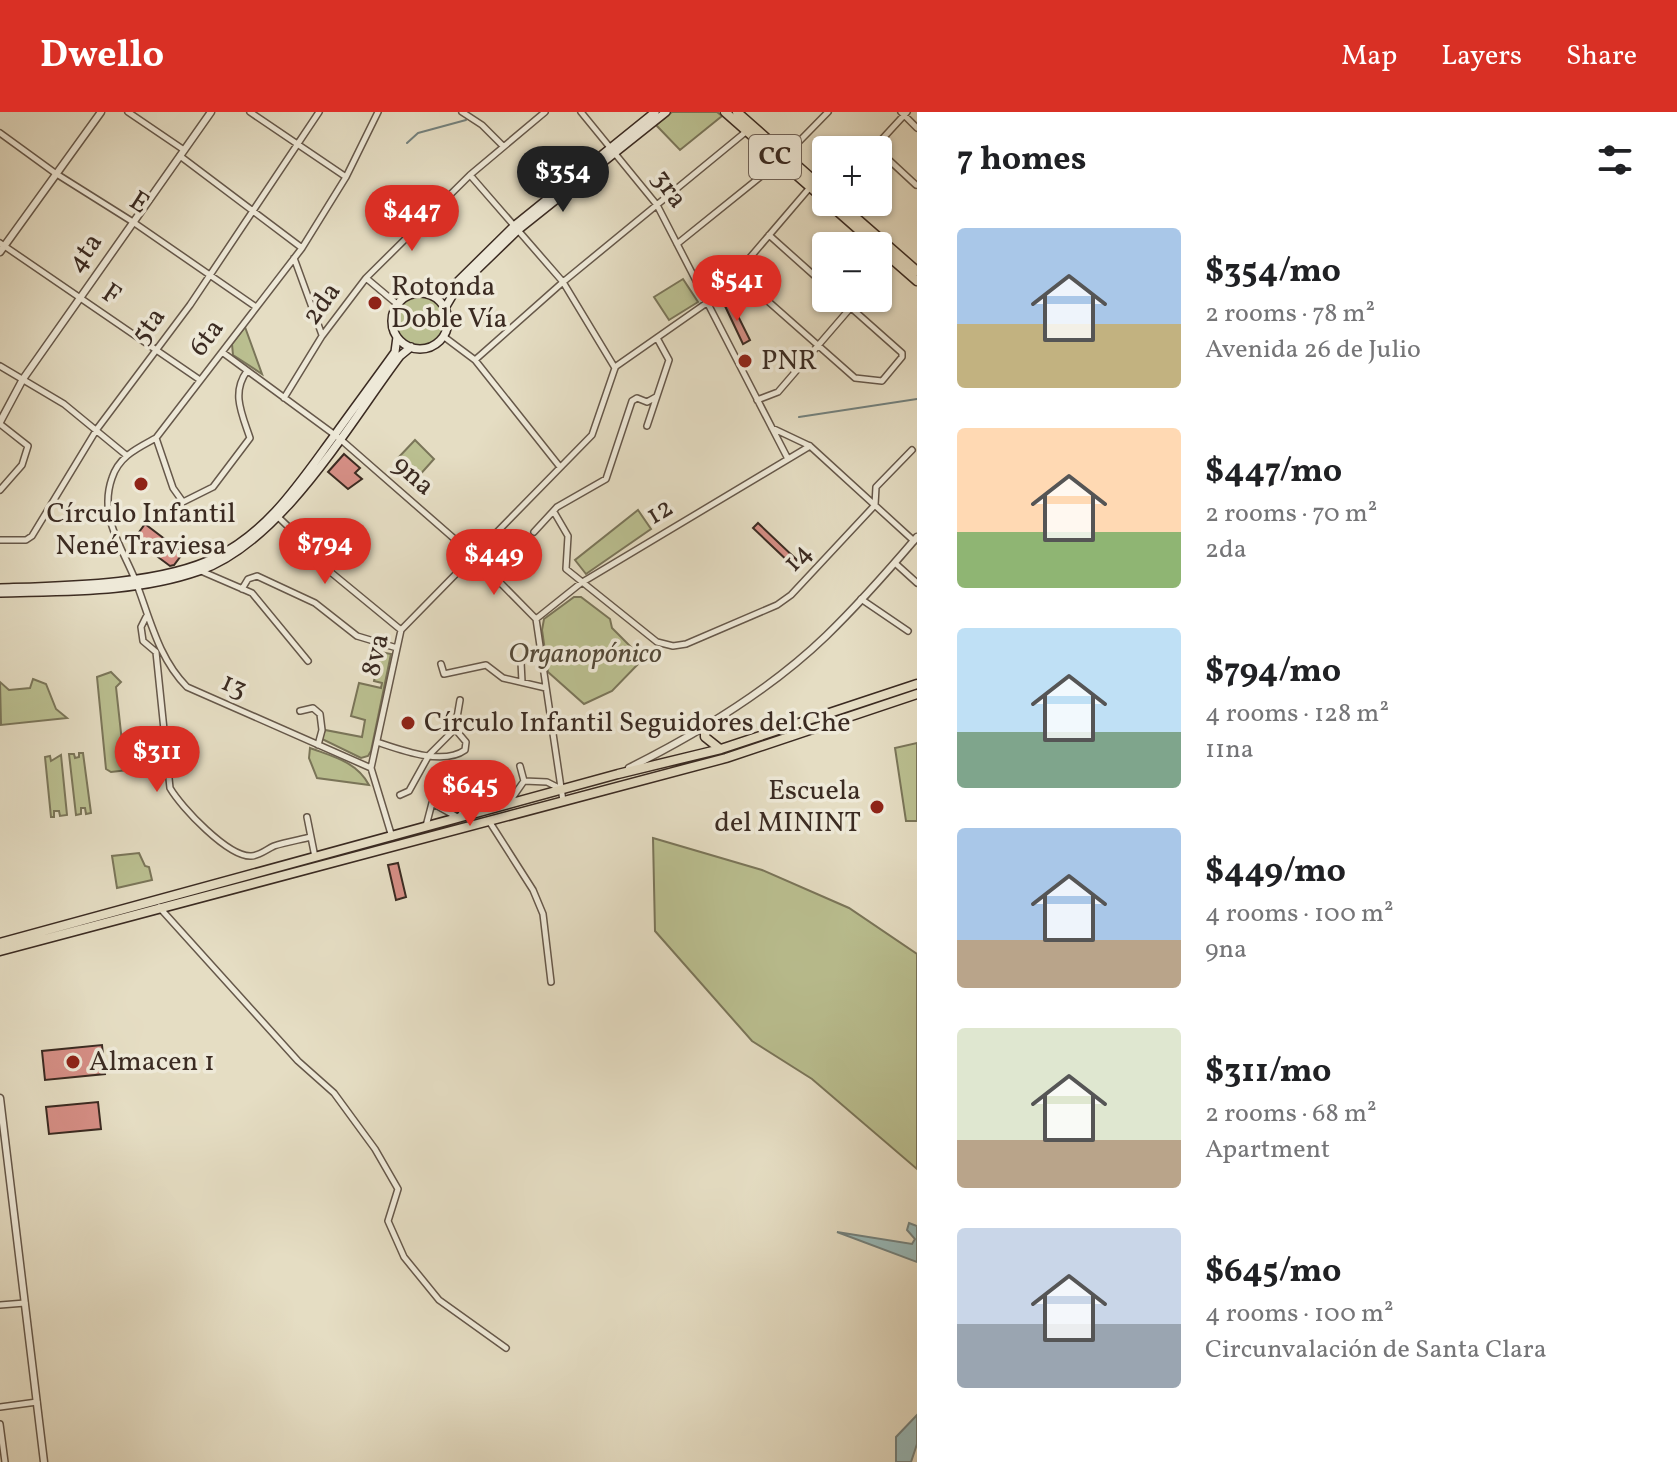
<!DOCTYPE html>
<html lang="en">
<head>
<meta charset="utf-8">
<style>
	body { margin:0; font-family:Vollkorn,serif; background:#f2f2f2; color:#202124; height:100vh; display:flex; flex-direction:column; font-size:30px; white-space:nowrap }
	* { box-sizing:border-box; margin:0 }
	p { font-size:26px; color:#757577 }
	.icon { flex:none; width:44px; height:44px; fill:none; stroke:currentColor; stroke-width:2; stroke-linecap:round; stroke-linejoin:round }
	.map { position:relative; flex:1; overflow:hidden }
	.side { display:flex; flex-direction:column; background:#fff; width:760px }
	.side>* { flex:none }
	.controls { position:absolute; left:812px; top:24px; display:grid; gap:16px }
	.controls a { display:grid; place-items:center; width:80px; height:80px; border-radius:8px; background:#fff; box-shadow:0 2px 6px #0004; font-size:40px }
	.price { position:absolute; translate:-50% -68px; padding:0 18px; border-radius:28px; background:#d93025; color:#fff; font-size:26px; line-height:52px; filter:drop-shadow(0 2px 4px #0008) }
	.price::after { content:''; position:absolute; left:50%; top:48px; width:24px; height:18px; margin-left:-12px; background:inherit; clip-path:polygon(0 0,100% 0,50% 100%) }
	.price.current { background:#222; color:#fff }
	ul { padding:0; list-style:none }
	li { display:flex; align-items:center; gap:24px; height:200px; padding:0 40px }
	li span { display:grid; place-items:center; flex:none; width:224px; height:160px; border-radius:8px; color:#555 }
	li>.icon { margin-inline-start:auto }
	span .icon { width:96px; height:96px; fill:#fffc; stroke-width:1 }
	li b { font-size:34px }
	h2 { display:flex; justify-content:space-between; align-items:center; height:96px; padding:0 40px; font-size:34px }
	header { display:flex; align-items:center; gap:48px; box-sizing:border-box; height:112px; padding:0 40px; background:#d93025; color:#fff }
	header strong { font-size:38px }
	nav { display:flex; gap:44px; margin-inline-start:auto; font-size:28px }
	main { display:flex; flex:1; min-height:0 }
	.map>svg:first-child { display:block }
</style>
</head>
<body>
<header>
<strong>Dwello</strong>
<nav><a>Map</a><a>Layers</a><a>Share</a></nav>
</header>
<main>
<div class="map">
<svg width="917" height="1350" viewBox="0 0 917 1350">
	<rect width="100%" height="100%" fill="#e5ddc3"/>
	<filter id="stains"><feTurbulence type="fractalNoise" baseFrequency=".0025" numOctaves="4"/><feColorMatrix values="0 0 0 0 .2 0 0 0 0 .09 0 0 0 0 .02 0 0 0 .5 -.17"/></filter>
	<radialGradient id="worn" r=".72"><stop offset=".6" stop-color="#630" stop-opacity="0"/><stop offset="1" stop-color="#630" stop-opacity=".3"/></radialGradient>
	<path fill="#babf90" stroke="#7a7559" stroke-width="2" d="M672 0H717L722 4 680 38 656 13Z
		M683 167 698 190 669 208 654 185Z
		M395 209a25 25 0 1 1 50 0a25 25 0 1 1-50 0Z
		M245 215 262 262 233 243 232 232Z
		M415 328 434 347 417 366 397 347Z
		M638 398 651 417 586 462 575 448Z
		M574 485H581L610 507 612 516 643 547 612 579 584 592 548 560 542 518 544 507Z
		M380 540 391 542 371 639 368 644 361 646 322 627 325 618 362 625 365 608 351 604 359 571 381 576 382 571 374 569Z
		M111 560 121 570 116 575 123 639 129 641 131 655 128 658 111 660 106 657 97 565Z
		M33 567 46 572 56 597 67 606 1 613 0 570 9 578 30 576Z
		M917 631V709H906L895 636Z
		M310 636C334 645 357 650 369 673L317 666 309 646Z
		M79 641H83L91 701 86 702 85 696H81V702L76 703 69 642H74L75 646 79 645Z
		M61 643 67 703 60 704 59 699H54V705H51L45 645 50 644 51 649Z
		M653 726 762 758 849 796 917 842V1057L812 967 752 929 655 819Z
		M139 741 145 754 149 755 152 768 117 776 112 744Z"/>
	<path fill="#98baba" stroke="#73817d" stroke-width="2" d="M909 1111 917 1114V1150L837 1120 912 1132 915 1127 907 1118Z
		M917 1303V1332L911 1350H896V1325Z"/>
	<g fill="none" stroke-linecap="round" stroke-linejoin="round">
		<path stroke="#73817d" stroke-width="2" d="M407 31 418 21 466 8
			M799 305 917 287"/>
	</g>
	<path fill="#d68f86" stroke="#3b2b22" stroke-width="2" d="M731 190 750 228 743 232 725 194Z
		M344 342 360 356 355 361 362 367 348 377 328 360Z
		M758 411 797 448 792 453 753 416Z
		M145 412 183 441 174 453 170 454 134 427Z
		M398 751 406 785 396 788 388 753Z
		M102 933 105 962 45 968 42 939Z
		M98 990 101 1017 49 1022 46 995Z"/>
	<g fill="none" stroke-linecap="round" stroke-linejoin="round">
		<g stroke="#66584a" stroke-width="8">
			<path id="minor" d="M128 0 184 38
				M250 0 346 65
				M462 0 482 13 503 34
				M581 0 657 93 788 347
				M901 0 917 16
				M0 21 55 61 133 110 256 195
				M875 35 916 73
				M873 37 907 0
				M180 44 302 136
				M470 63 563 170 615 256
				M769 123 826 174
				M0 131 200 268
				M677 132 780 49 828 0
				M294 146 322 223
				M736 161 855 266 882 269 902 245V241L840 186
				M878 163 893 145
				M366 166 397 192
				M443 224 475 248 560 355
				M222 240 339 326 474 444 536 507 563 689
				M475 248 563 170 748 18
				M0 254 64 292 126 343
				M615 255 718 183 812 73
				M284 286 322 224 366 166 470 63 545 0
				M757 288 778 280 859 186
				M0 312 28 334 22 353 0 378
				M647 314 669 248 657 226
				M772 316 810 334 914 429
				M156 326 173 376 183 390 213 375 250 326C242 302 231 281 247 259
				M554 400 568 424 566 457 657 530 673 534 686 532 777 493 791 483 875 393 876 375 912 338
				M276 403 298 424 305 439 401 518
				M534 420 557 395 606 367 632 289 637 286 647 290 656 285
				M0 428H26L32 424 97 317 190 193 319 0
				M895 451 917 471
				M201 459 252 481 308 549
				M242 477 248 467 257 464 315 491 357 524 397 536
				M861 487 908 519
				M146 505 141 515 143 529 156 540 170 676C181 695 228 745 251 744 259 744 267 737 274 734 286 730 299 728 311 725
				M536 507 581 471 810 334
				M521 550 522 570
				M441 552 444 562 486 553 503 566 546 576
				M300 599 313 596 320 602 322 618 318 633
				M377 630C401 638 443 654 465 638L466 630 455 617
				M520 654 524 669
				M371 656 187 575C157 545 149 502 134 465 120 432 99 403 112 366 119 344 138 336 156 326L302 136 346 65 378 0
				M400 683 409 679 429 643 455 617 460 588
				M508 692 524 669 547 670 561 677
				M307 705 315 745
				M489 709 533 778 543 802 551 870
				M426 714 432 691 459 706 472 682 492 677
				M392 725 371 656 401 518 592 323 615 256
				M159 795 298 949 334 981 375 1037 398 1077 388 1109 404 1145 439 1188 506 1236
				M0 1193 25 1191
				M0 1295 37 1290
				M0 1312 5 1350"/>
		</g>
		<g stroke="#66584a" stroke-width="9">
			<path id="tertiary" d="M0 140 101 0
				M0 310 23 267 211 0
				M629 656C699 621 769 579 826 524 858 493 888 459 917 425
				M0 986 44 1350"/>
		</g>
		<g stroke="#3b2b22" stroke-width="10">
			<path id="secondary" d="M392 209a28 28 0 1 1 56 0a28 28 0 1 1-56 0Z
				M433 184 447 180 514 114 655 0
				M445 196 455 179 518 118 666 0
				M0 476C62 474 161 473 216 445 269 419 300 370 334 324 354 296 375 268 395 240L397 225
				M0 481C66 479 136 481 199 459 282 430 348 313 400 244L411 235"/>
		</g>
		<g stroke="#3b2b22" stroke-width="11">
			<path id="primary" d="M725 0 826 89
				M737 0 826 79
				M827 90 877 134
				M838 90 917 159
				M878 135 917 169"/>
		</g>
		<g stroke="#3b2b22" stroke-width="11">
			<path id="trunk" d="M705 615V625L720 637
				M0 831 618 662 721 637 917 572
				M0 839 726 646 917 582"/>
		</g>
		<use href="#minor" stroke="#eee9d8" stroke-width="5"/>
		<use href="#tertiary" stroke="#eee9d8" stroke-width="6"/>
		<use href="#secondary" stroke="#eee9d8" stroke-width="7"/>
		<use href="#primary" stroke="#e5ddc3" stroke-width="8"/>
		<use href="#trunk" stroke="#e5ddc3" stroke-width="8"/>
	</g>
	<g fill="#8f2418" stroke="#eee9d8" stroke-width="3">
		<circle cx="375" cy="191" r="8"/>
		<circle cx="745" cy="249" r="8"/>
		<circle cx="141" cy="372" r="8"/>
		<circle cx="408" cy="611" r="8"/>
		<circle cx="877" cy="695" r="8"/>
		<circle cx="73" cy="950" r="8"/>
	</g>
	<g text-anchor="middle" dominant-baseline="central" stroke-width="7" stroke-linejoin="round" paint-order="stroke">
		<rect fill="#eee9d8" stroke="#716459" stroke-width="2" x="749" y="23" width="52" height="44" rx="6"/>
		<g font-size="26" font-weight="bold" fill="#3b2b22">
			<text x="775" y="45">CC</text>
		</g>
		<g font-size="28" fill="#3b2b22" stroke="#eee9d8">
			<text transform="translate(669 77) rotate(55)">3ra</text>
			<text transform="translate(139 91) rotate(33)">E</text>
			<text transform="translate(85 141) rotate(-55)">4ta</text>
			<text transform="translate(111 183) rotate(34)">F</text>
			<text transform="translate(322 192) rotate(-54)">2da</text>
			<text transform="translate(149 214) rotate(-54)">5ta</text>
			<text transform="translate(207 226) rotate(-53)">6ta</text>
			<text transform="translate(413 364) rotate(41)">9na</text>
			<text transform="translate(660 400) rotate(-31)">12</text>
			<text transform="translate(798 446) rotate(-47)">14</text>
			<text transform="translate(376 543) rotate(-76)">8va</text>
			<text transform="translate(234 574) rotate(24)">13</text>
		</g>
		<g font-size="28" fill="#3b2b22" stroke="#eee9d8" text-anchor="start">
			<text x="391" y="175">Rotonda<tspan x="391" dy="32">Doble Vía</tspan></text>
			<text x="761" y="249">PNR</text>
			<text x="141" y="402" text-anchor="middle">Círculo Infantil<tspan x="141" dy="32">Nené Traviesa</tspan></text>
			<text x="424" y="611">Círculo Infantil Seguidores del Che</text>
			<text x="861" y="679" text-anchor="end">Escuela<tspan x="861" dy="32">del MININT</tspan></text>
			<text x="89" y="950">Almacen 1</text>
		</g>
		<g font-size="28" font-style="italic" fill="#544938" stroke="#eee9d8">
			<text x="585" y="542">Organopónico</text>
		</g>
	</g>
	<rect width="100%" height="100%" filter="url(#stains)"/>
	<rect width="100%" height="100%" fill="url(#worn)"/>
</svg>
<div class="controls">
<a>+</a>
<a>−</a>
</div>
<b class="price current" style="left:563px;top:102px">$354</b>
<b class="price" style="left:412px;top:141px">$447</b>
<b class="price" style="left:737px;top:211px">$541</b>
<b class="price" style="left:325px;top:474px">$794</b>
<b class="price" style="left:494px;top:485px">$449</b>
<b class="price" style="left:157px;top:682px">$311</b>
<b class="price" style="left:470px;top:716px">$645</b>
</div>
<section class="side">
<h2>7 homes<svg class="icon" aria-label="filters" viewBox="0 0 24 24"><path d="M4 7h16M4 17h16"/><circle cx="9" cy="7" r="2"/><circle cx="15" cy="17" r="2"/></svg></h2>
<ul>
<li><span style="background:linear-gradient(#a9c7e8 60%,#c2b280 0)"><svg class="icon" aria-label="home" viewBox="0 0 24 24"><path d="M3 11l9-7 9 7M6 9v11h12V9"/></svg></span><div><b>$354/mo</b><p>2 rooms · 78 m²</p><p>Avenida 26 de Julio</p></div></li>
<li><span style="background:linear-gradient(#ffd9b3 65%,#8fb573 0)"><svg class="icon" aria-label="home" viewBox="0 0 24 24"><path d="M3 11l9-7 9 7M6 9v11h12V9"/></svg></span><div><b>$447/mo</b><p>2 rooms · 70 m²</p><p>2da</p></div></li>
<li><span style="background:linear-gradient(#bfe0f5 65%,#7fa58c 0)"><svg class="icon" aria-label="home" viewBox="0 0 24 24"><path d="M3 11l9-7 9 7M6 9v11h12V9"/></svg></span><div><b>$794/mo</b><p>4 rooms · 128 m²</p><p>11na</p></div></li>
<li><span style="background:linear-gradient(#a9c7e8 70%,#b9a48a 0)"><svg class="icon" aria-label="home" viewBox="0 0 24 24"><path d="M3 11l9-7 9 7M6 9v11h12V9"/></svg></span><div><b>$449/mo</b><p>4 rooms · 100 m²</p><p>9na</p></div></li>
<li><span style="background:linear-gradient(#dfe7d0 70%,#b9a48a 0)"><svg class="icon" aria-label="home" viewBox="0 0 24 24"><path d="M3 11l9-7 9 7M6 9v11h12V9"/></svg></span><div><b>$311/mo</b><p>2 rooms · 68 m²</p><p>Apartment</p></div></li>
<li><span style="background:linear-gradient(#c9d6e8 60%,#9aa5b1 0)"><svg class="icon" aria-label="home" viewBox="0 0 24 24"><path d="M3 11l9-7 9 7M6 9v11h12V9"/></svg></span><div><b>$645/mo</b><p>4 rooms · 100 m²</p><p>Circunvalación de Santa Clara</p></div></li>
</ul>
</section>
</main>
</body>
</html>
